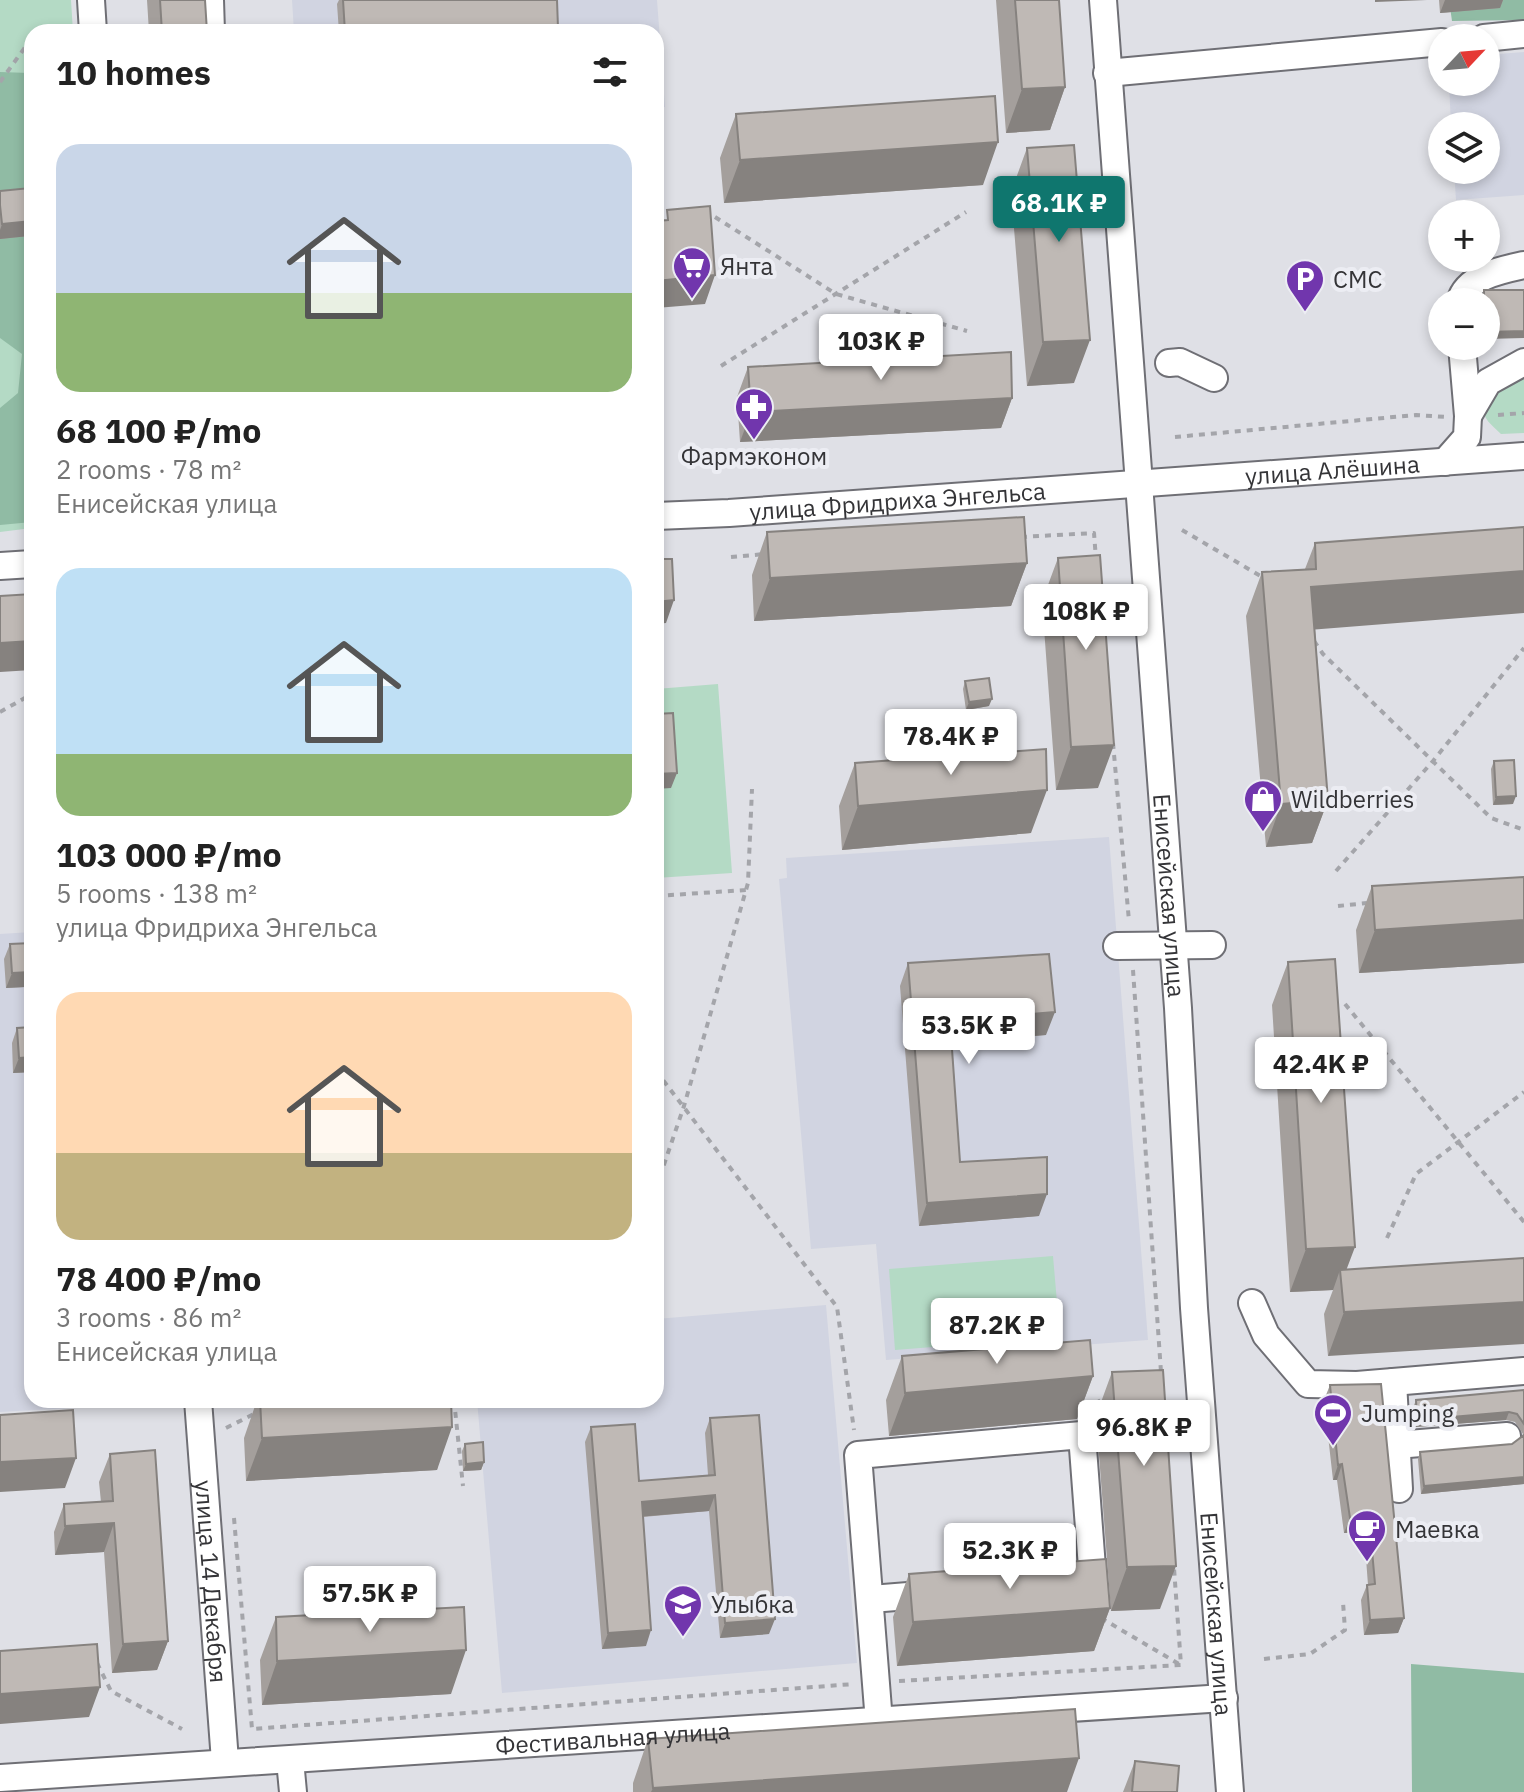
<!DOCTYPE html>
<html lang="en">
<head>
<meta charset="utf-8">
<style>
	body { margin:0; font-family:"IBM Plex Sans",sans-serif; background:#f2f2f2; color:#222; height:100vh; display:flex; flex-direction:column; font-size:30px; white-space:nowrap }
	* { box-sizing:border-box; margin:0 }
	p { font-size:26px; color:#767676 }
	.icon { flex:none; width:44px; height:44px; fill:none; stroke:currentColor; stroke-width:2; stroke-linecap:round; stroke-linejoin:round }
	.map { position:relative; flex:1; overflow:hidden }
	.panel { position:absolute; left:24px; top:24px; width:640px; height:1384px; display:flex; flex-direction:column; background:#fff; border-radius:24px; box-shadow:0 4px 12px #0003 }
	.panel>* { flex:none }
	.needle { width:52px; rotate:64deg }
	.buttons { position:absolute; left:1428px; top:24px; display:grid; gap:16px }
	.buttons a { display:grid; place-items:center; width:72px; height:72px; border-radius:50%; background:#fff; box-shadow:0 4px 12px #0003; font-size:40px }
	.price { position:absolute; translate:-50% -68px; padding:0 18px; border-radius:8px; background:#fff; color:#222; font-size:26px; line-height:52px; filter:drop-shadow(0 2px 4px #0008) }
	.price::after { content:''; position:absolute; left:50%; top:48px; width:24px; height:18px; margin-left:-12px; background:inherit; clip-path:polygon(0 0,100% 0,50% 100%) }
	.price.current { background:#0f766e; color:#fff }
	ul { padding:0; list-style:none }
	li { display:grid; align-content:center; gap:16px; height:424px; padding:0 32px }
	li span { display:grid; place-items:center; height:248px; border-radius:24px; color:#555 }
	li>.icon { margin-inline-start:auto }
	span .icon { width:144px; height:144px; fill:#fffc; stroke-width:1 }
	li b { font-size:34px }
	h2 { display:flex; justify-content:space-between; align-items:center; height:96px; padding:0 32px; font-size:34px }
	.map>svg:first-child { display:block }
</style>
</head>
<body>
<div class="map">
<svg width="1524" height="1792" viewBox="0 0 1524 1792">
	<rect width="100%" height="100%" fill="#dfe0e6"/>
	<path fill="#d1d4e1" d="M292 0H657L665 107 656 108V32H294Z
		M1524 52V195L1456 200 1454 170H1486V126H1451L1449 82H1486V55Z
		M1109 837 1148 1340 886 1360 876 1244 811 1249 779 879 787 878 786 858Z
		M32 932V1400H141L142 1404 0 1412V934Z
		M826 1305 857 1663 502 1693 477 1400H656V1319Z"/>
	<path fill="#b4dac5" d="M0 0H71L73 32H32V528L0 532Z
		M1524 373V433L1501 434C1485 419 1480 417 1487 395Z
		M718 684 732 873 656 878V689Z
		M1053 1256 1060 1337 895 1350 889 1269Z"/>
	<path fill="#90bba4" d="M1449 0H1524V20L1452 21Z
		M32 70V522L0 525V408L18 393 22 354 0 338V72L30 73Z
		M1411 1664 1524 1673V1792H1412Z"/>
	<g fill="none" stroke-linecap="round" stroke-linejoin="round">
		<g stroke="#6f6f75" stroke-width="30">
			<g id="minor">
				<path d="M91 0 93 32"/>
				<path d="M210 0 211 32"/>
				<path id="s1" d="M1103 0 1178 1008 1194 1308 1230 1792"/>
				<path d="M1484 38 1524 34"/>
				<path d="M1107 73 1442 42"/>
				<path d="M1460 302C1467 276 1501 270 1524 265"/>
				<path d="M1169 363 1180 362 1214 378"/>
				<path d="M1468 416 1488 382 1524 362"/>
				<path d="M1445 462 1467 437 1468 416 1462 346"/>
				<path id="s2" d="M656 516 729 513 1524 456"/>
				<path d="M0 566 32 564"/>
				<path d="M1117 946 1212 945"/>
				<path d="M1252 1303 1266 1335 1308 1384 1357 1385 1524 1371"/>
				<path d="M1393 1382 1399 1489"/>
				<path id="s3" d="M198 1400 225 1761"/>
				<path d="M1396 1445 1507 1436"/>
				<path d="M871 1599 933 1594"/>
				<path d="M879 1722 858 1455 1082 1435 1093 1581 1080 1582"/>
				<path d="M290 1760 293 1792"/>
				<path id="s4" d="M0 1778 1224 1698"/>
			</g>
		</g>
		<path stroke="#a4a5aa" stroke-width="4" stroke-dasharray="6 6" stroke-linecap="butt" d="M0 82 26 46
			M715 217 836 294 967 331
			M721 366 966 212
			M1498 415 1524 413
			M1175 437 1416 415 1446 417
			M1182 530 1264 578
			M1021 537 1094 533 1096 559
			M731 557 765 554
			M1314 641 1323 654 1491 818 1524 830
			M0 712 32 694
			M1113 743 1129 921
			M1336 871 1433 761 1524 648
			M656 896 746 890
			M1338 906 1367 903
			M1133 970 1161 1372
			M1345 1004 1524 1222
			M656 1071 837 1307 854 1430
			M656 1188 684 1106 748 883 752 789
			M1387 1238 1416 1174 1524 1092
			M454 1400 463 1486
			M1090 1414 1094 1404 1105 1398
			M226 1428 254 1414
			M234 1518 252 1729 854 1684
			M1101 1618 1179 1664
			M1264 1659 1310 1654 1345 1630 1343 1602
			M97 1663 111 1691 182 1729
			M899 1681 1181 1665 1174 1568"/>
		<use href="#minor" stroke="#fff" stroke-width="26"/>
	</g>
	<path fill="#a49f9c" d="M147 0H205L207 32H149Z
		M339 0H557L558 28 557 32H339L337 4Z
		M996 0H1059L1065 87 1050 130 1006 133Z
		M1439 0H1503L1500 8 1440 13Z
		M736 114 983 185 724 203 720 158Z
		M1027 148 1074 383 1027 386 1011 192Z
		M0 191 32 202V227L29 236 0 239Z
		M748 367 1012 398 1001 428 740 442 737 397Z
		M1524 527 1315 629 1328 800 1312 843 1266 847 1246 616 1262 572 1305 569 1315 543Z
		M767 532 1027 563 1011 606 754 621 752 575Z
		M1058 558 1098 788 1056 790 1042 601Z
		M965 681 989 706 966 710 963 689Z
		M1494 761 1513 804 1493 805 1491 769Z
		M855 763 1031 833 842 850 839 806Z
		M1524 877V963L1359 973 1356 930 1372 886Z
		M32 943V1072L13 1073 12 1043 17 1028 27 1027 25 987 6 988 4 959 10 944Z
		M1288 962 1346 1270 1524 1258 1328 1356 1324 1314 1333 1290 1290 1292 1272 1005Z
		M908 963 1046 1035 952 1043 960 1162 1039 1216 919 1226 900 986Z
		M902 1356 1093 1376 1077 1419 889 1436 886 1400Z
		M1112 1372 1160 1609 1111 1611 1096 1416Z
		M1330 1385 1404 1618 1398 1633 1364 1635 1361 1600 1367 1585H1368L1364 1532 1344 1533 1337 1480H1333L1324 1400Z
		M1524 1390V1484L1421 1494 1418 1459 1420 1452 1512 1444 1522 1437 1523 1434 1515 1422 1506 1420 1415 1427 1413 1408 1416 1400Z
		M257 1400H451L437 1470 246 1481 244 1438Z
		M710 1418 769 1634 720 1638 709 1511 643 1517 646 1646 602 1649 585 1442 591 1427 639 1481 708 1475 705 1433Z
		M465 1444 484 1462 481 1470 463 1471 462 1451Z
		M110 1454 168 1641 157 1670 112 1673 104 1552 55 1555 54 1532 64 1504 101 1502 99 1482Z
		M909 1574 1110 1608 1094 1651 897 1666 893 1617Z
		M276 1617 451 1694 262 1705 260 1660Z
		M648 1739 1067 1792H633V1783Z
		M1135 1761 1177 1792H1123Z"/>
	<path fill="#86827f" d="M1375 0H1427L1375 2Z
		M1445 0H1503L1500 8 1440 13Z
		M558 28 557 32H502Z
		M1065 87 1050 130 1006 133 1022 89Z
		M998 142 983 185 724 203 740 160Z
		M32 221V227L29 236 0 239V230L2 224Z
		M715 275 705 304 656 308V281Z
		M1524 331V338L1486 339V332Z
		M1090 340 1074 383 1027 386 1043 342Z
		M1012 398 1001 428 740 442 751 412Z
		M1027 563 1011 606 754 621 770 578Z
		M1524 571V613L1296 631 1311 587Z
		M674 600 666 623 656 624V602Z
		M32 641V670L0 672V643Z
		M992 699 989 706 966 710 969 702Z
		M1114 745 1098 788 1056 790 1071 747Z
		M677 773 671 788 656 789V774Z
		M1047 790 1031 833 842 850 858 806Z
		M1516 796 1513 804 1493 805 1496 797Z
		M1328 800 1312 843 1266 847 1281 804Z
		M1524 920V963L1359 973 1375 930Z
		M30 972 25 987 6 988 12 973Z
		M1055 1012 1046 1035 942 1043 950 1021Z
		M32 1057V1072L13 1073 19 1058Z
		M1047 1194 1039 1216 919 1226 927 1203Z
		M1355 1247 1341 1284 1340 1270 1333 1290 1290 1292 1306 1249Z
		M1524 1302V1344L1328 1356 1344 1312Z
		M1093 1376 1077 1419 889 1436 905 1393Z
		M1509 1412 1506 1420 1415 1427 1417 1420Z
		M452 1427 437 1470 246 1481 262 1438Z
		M76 1458 65 1488 0 1492V1462Z
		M484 1462 481 1470 463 1471 466 1464Z
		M1342 1464 1337 1480H1333L1338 1465Z
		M1524 1477V1484L1421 1494 1424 1486Z
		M715 1495 709 1511 637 1517 642 1502Z
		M1369 1517 1364 1532 1344 1533 1350 1518Z
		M114 1523 104 1552 55 1555 65 1526Z
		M1176 1566 1160 1609 1111 1611 1127 1567Z
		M1110 1608 1094 1651 897 1666 913 1622Z
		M1404 1618 1398 1633 1364 1635 1370 1620Z
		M775 1619 769 1634 720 1638 725 1623Z
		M651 1630 646 1646 602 1649 608 1633Z
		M168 1641 157 1670 112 1673 123 1644Z
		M466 1650 451 1694 262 1705 277 1661Z
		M100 1687 89 1717 0 1724V1694Z
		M1079 1758 1067 1792H651L653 1788Z"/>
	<path fill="#bfb9b5" stroke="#86827f" stroke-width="2" d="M160 0H205L207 32H162Z
		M343 0H557L558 28 502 32H345Z
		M1015 0H1059L1065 87 1022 89Z
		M995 96 998 142 740 160 736 114Z
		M1074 145 1090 340 1043 342 1027 148Z
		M30 188 32 202V221L2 224 0 205V191Z
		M710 206 715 275 656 281V221L668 220 667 210Z
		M1484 290H1524V331L1486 332V302H1484Z
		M1011 352 1012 398 751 412 748 367Z
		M1024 517 1027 563 770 578 767 532Z
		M1524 527V571L1311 587 1328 800 1281 804 1262 572 1316 569 1315 543Z
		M1100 555 1114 745 1071 747 1058 558Z
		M656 559H672L674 600 656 602Z
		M32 594V641L0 643V596Z
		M989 678 992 699 969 702 965 681Z
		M673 713 677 773 656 774V714Z
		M1046 749 1047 790 858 806 855 763Z
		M1514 760 1516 796 1496 797 1494 761Z
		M1524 877V920L1375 930 1372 886Z
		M32 943V1001L30 972 12 973 10 944Z
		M1049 954 1055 1012 950 1021 960 1162 1047 1157V1194L927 1203 908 963Z
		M1335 959 1355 1247 1306 1249 1288 962Z
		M32 1027V1057L19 1058 17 1028Z
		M1524 1258V1302L1344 1312 1340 1270Z
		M1090 1340 1093 1376 905 1393 902 1356Z
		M1163 1370 1176 1566 1127 1567 1112 1372Z
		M1381 1384 1404 1618 1370 1620 1367 1585 1375 1584 1369 1517 1350 1518 1342 1464 1338 1465 1330 1385Z
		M1524 1390V1424L1517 1414 1509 1412 1417 1420 1416 1400Z
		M260 1400H451L452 1427 262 1438Z
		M73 1410 76 1458 0 1462V1415Z
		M759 1415 775 1619 725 1623 715 1495 642 1502 651 1630 608 1633 591 1427 635 1424 639 1481 715 1475 710 1418Z
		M1524 1435V1477L1424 1486 1420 1452 1512 1444Z
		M483 1442 484 1462 466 1464 465 1444Z
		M155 1450 168 1641 123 1644 114 1523 65 1526 64 1504 113 1501 110 1454Z
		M1106 1559 1110 1608 913 1622 909 1574Z
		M464 1607 466 1650 277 1661 276 1617Z
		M97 1644 100 1687 0 1694V1651Z
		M1075 1709 1079 1758 653 1788 648 1739Z
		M1135 1761 1179 1766 1177 1792H1132Z"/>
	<defs>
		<g id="supermarket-pin" transform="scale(2)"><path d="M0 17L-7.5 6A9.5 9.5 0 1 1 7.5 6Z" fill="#7136ad" stroke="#ecedf3"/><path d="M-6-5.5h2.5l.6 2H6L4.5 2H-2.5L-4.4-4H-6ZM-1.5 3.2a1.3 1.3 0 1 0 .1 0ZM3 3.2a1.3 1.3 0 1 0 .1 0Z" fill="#fff"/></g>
		<g id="parking-pin" transform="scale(2)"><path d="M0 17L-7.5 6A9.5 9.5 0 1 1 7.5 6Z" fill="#7136ad" stroke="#ecedf3"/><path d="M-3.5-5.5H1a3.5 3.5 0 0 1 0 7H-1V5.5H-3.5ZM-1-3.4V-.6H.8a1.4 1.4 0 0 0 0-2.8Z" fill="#fff"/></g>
		<g id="pharmacy-pin" transform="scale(2)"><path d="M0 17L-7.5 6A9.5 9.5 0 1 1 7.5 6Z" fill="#7136ad" stroke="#ecedf3"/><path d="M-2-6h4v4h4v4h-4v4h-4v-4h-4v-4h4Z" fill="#fff"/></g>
		<g id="shop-pin" transform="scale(2)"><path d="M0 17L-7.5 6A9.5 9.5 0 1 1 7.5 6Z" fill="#7136ad" stroke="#ecedf3"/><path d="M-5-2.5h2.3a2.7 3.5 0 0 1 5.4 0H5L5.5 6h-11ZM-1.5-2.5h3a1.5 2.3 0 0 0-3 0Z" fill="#fff"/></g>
		<g id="stadium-pin" transform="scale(2)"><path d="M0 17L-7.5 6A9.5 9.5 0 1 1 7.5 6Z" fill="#7136ad" stroke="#ecedf3"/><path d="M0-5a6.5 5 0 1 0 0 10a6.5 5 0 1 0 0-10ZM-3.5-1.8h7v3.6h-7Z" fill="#fff"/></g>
		<g id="cafe-pin" transform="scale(2)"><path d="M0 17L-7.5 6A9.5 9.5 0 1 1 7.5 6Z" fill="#7136ad" stroke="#ecedf3"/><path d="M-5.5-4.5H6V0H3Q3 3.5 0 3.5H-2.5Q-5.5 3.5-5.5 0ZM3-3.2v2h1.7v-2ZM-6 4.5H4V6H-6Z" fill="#fff"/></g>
		<g id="school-pin" transform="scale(2)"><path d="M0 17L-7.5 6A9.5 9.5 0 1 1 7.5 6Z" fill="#7136ad" stroke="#ecedf3"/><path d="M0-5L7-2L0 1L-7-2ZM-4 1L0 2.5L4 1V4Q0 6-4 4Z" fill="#fff"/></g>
	</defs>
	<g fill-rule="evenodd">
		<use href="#supermarket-pin" x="692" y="266"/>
		<use href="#parking-pin" x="1305" y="279"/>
		<use href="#pharmacy-pin" x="754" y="407"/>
		<use href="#shop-pin" x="1263" y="799"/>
		<use href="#stadium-pin" x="1333" y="1413"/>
		<use href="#cafe-pin" x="1367" y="1529"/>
		<use href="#school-pin" x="683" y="1604"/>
	</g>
	<g text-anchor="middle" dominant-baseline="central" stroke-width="8" stroke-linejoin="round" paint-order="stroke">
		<g font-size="24" fill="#343437" stroke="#ecedf3" text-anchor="start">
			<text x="720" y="266">Янта</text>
			<text x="1333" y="279">СМС</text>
			<text x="754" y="456" text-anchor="middle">Фармэконом</text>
			<text x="1291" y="799">Wildberries</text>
			<text x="1361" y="1413">Jumping</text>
			<text x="1395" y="1529">Маевка</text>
			<text x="711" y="1604">Улыбка</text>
		</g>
		<g font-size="24" fill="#343437" stroke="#ecedf3">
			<text stroke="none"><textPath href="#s2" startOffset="678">улица Алёшина</textPath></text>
			<text stroke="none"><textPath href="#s2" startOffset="242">улица Фридриха Энгельса</textPath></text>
			<text stroke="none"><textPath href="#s1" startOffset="898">Енисейская улица</textPath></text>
			<text stroke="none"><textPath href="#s3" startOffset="182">улица 14 Декабря</textPath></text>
			<text stroke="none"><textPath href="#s1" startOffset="1618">Енисейская улица</textPath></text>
			<text stroke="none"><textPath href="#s4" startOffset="614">Фестивальная улица</textPath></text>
		</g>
	</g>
</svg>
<div class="buttons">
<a><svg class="needle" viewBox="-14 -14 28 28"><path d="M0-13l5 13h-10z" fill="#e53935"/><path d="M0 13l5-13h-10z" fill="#767676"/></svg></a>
<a><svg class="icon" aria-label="layers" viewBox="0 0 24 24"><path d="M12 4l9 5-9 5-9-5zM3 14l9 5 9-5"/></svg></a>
<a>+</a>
<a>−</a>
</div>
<b class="price current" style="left:1059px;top:244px">68.1K ₽</b>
<b class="price" style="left:881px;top:382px">103K ₽</b>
<b class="price" style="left:1086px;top:652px">108K ₽</b>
<b class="price" style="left:951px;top:777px">78.4K ₽</b>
<b class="price" style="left:969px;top:1066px">53.5K ₽</b>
<b class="price" style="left:1321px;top:1105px">42.4K ₽</b>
<b class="price" style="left:997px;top:1366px">87.2K ₽</b>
<b class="price" style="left:1144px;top:1468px">96.8K ₽</b>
<b class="price" style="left:1010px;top:1591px">52.3K ₽</b>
<b class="price" style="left:370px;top:1634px">57.5K ₽</b>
<section class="panel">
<h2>10 homes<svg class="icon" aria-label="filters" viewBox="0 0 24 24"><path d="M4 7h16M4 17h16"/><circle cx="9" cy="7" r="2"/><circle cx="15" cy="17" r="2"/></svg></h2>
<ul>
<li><span style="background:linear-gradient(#c9d6e8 60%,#8fb573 0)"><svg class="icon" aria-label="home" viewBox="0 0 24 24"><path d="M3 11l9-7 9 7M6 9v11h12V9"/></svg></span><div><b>68 100 ₽/mo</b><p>2 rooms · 78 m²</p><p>Енисейская улица</p></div></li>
<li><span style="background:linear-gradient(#bfe0f5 75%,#8fb573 0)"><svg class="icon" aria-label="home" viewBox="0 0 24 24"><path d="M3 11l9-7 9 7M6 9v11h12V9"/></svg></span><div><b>103 000 ₽/mo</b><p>5 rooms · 138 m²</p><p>улица Фридриха Энгельса</p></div></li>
<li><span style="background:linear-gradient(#ffd9b3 65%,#c2b280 0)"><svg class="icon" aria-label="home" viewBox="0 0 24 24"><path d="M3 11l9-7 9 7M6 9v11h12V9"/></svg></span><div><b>78 400 ₽/mo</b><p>3 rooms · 86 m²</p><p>Енисейская улица</p></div></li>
</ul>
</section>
</div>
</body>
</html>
